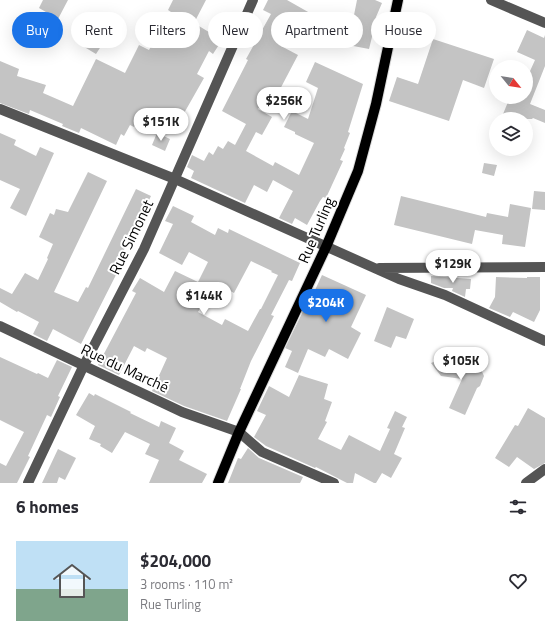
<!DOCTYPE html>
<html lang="en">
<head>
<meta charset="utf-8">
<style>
	body { margin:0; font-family:"Titillium Web",sans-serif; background:#f7f7f7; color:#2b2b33; height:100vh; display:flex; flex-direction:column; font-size:15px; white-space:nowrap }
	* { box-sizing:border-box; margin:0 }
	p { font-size:13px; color:#7c7c81 }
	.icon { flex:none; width:22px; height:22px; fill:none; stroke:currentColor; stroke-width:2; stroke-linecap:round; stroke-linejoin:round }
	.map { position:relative; height:483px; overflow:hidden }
	.details { display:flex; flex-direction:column; background:#fff; flex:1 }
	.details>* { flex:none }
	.top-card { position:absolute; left:12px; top:12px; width:521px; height:36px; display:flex; gap:8px }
	.needle { width:26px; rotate:120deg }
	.fabs { position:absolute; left:489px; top:60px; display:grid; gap:8px }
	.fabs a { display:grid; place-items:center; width:44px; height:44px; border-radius:50%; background:#fff; box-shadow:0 4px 16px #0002; font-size:20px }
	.price { position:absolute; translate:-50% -34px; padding:0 9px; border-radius:14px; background:#fff; color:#222; font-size:13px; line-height:26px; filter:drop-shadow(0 1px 2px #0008) }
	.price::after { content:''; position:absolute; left:50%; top:24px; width:12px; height:9px; margin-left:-6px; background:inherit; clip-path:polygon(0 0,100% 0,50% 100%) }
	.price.active { background:#1a73e8; color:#fff }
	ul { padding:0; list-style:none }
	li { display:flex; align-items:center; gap:12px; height:100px; padding:0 16px }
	li span { display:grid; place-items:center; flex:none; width:112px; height:80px; border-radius:0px; color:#555 }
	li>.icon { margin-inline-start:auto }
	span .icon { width:48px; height:48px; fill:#fffc; stroke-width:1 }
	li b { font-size:17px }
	h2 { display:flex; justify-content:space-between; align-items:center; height:48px; padding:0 16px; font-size:17px }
	.pill { padding:0 14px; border-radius:18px; background:#fff; box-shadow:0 4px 16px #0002; font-size:14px; line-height:36px }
	.pill.active { background:#1a73e8; color:#fff }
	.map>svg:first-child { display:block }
</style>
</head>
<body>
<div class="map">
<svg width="545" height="483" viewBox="0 0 545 483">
	<rect width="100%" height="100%" fill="#fff"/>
	<path fill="#c4c4c4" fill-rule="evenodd" d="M43 0H68L58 19 39 8Z
		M173 0H206L194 23 222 40 213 54 209 51 197 74 204 78 183 115 174 110 166 130 139 119 134 127 130 125 124 136 121 134 116 145 81 128 79 133 62 126 63 124 30 110 29 114 0 103V61L19 69 17 76 46 85 43 93 73 106 96 59 125 73 139 45 149 50 156 37 159 39 174 14 168 10Z
		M268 0H287L331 25 323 40 316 38 293 25 289 33 280 31 277 38 284 41 281 46 298 55 277 95 269 90 258 109 272 117 262 135 256 132 246 151 273 166 275 162 299 175 314 143 295 134V132L284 127 292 111 308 119 318 88 306 82 315 62 363 84 348 132 350 133 344 148 345 149 340 160 343 161 326 198 323 197 320 201 307 225 295 218 292 224 279 218 293 191 273 180 267 192 254 185 245 203 191 178 194 171 187 167 192 155 204 161 209 152 213 155 218 146 223 149 228 141 235 145 246 124 222 111 248 60 246 59 271 14 263 10Z
		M357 0H375L382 3 376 17 378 18 373 33 369 49 348 45Z
		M88 24 95 28 96 26 109 34 96 54 76 42Z
		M527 30 544 38 545 35V66L530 104 545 110V123L533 118 532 119H501L510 97H526V80L535 60 517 52Z
		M433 39 494 59 484 88 463 80 449 121 389 101 397 77 418 84Z
		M0 133 16 140 14 145 36 156 40 147 54 153 26 216 10 208 20 189 0 180Z
		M157 133 170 139 165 151 152 145Z
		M484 163 497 165 494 176 482 173Z
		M88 172 107 181 54 292 78 302 86 287 88 288 136 189 151 196 127 246H126L116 265 120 267 81 344 53 329 47 341 33 334 39 322 18 311 17 312 0 302V288L12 294 25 273 38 280 48 259 47 258 53 244 39 237 50 213 54 215 56 209 68 212Z
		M534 191 545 192V210L532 209Z
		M401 196 486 217 487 213 508 217 510 204 531 208 525 247 502 244 503 235 475 230 472 244 394 225Z
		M173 206 194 216 191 222 215 235 218 228 228 233 229 229 300 263 292 281 289 280 271 315 274 316 251 361 240 389H241L227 421 184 406 152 391 167 358 147 348 145 352 134 346 119 375 98 365 136 293 132 291 140 278 164 292 175 271 198 282 208 262 189 252 182 265 159 253 173 224 165 221ZM251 261 272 271 271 272 278 275 261 309H260L248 331 225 319 222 325 198 312 214 282 234 293Z
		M322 275 366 295 351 327 361 333 348 359 329 349 325 357 308 349 298 373 285 367 292 351 285 348 308 301H310Z
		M431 276 471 279 470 289H466L465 297 452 291 453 288H444L431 283Z
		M496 277 527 278V277H540V310L534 322 513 312 510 317 489 308 495 297Z
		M387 307 414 319 406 339 396 336 391 348 374 341Z
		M448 356 462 367 469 362 479 365 484 376 480 386 477 388 465 415 449 408 462 379 441 376 431 363Z
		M0 357 37 374 38 373 48 378 57 360 72 367 58 396 60 397 51 417 47 415 28 456 30 457 17 483H0V463L6 466 24 432 0 420Z
		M299 375 328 384 324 399 332 402 325 421 327 422 318 439 341 450 349 435 380 451 390 429 387 428 395 411 407 417 402 427 405 428 394 454 402 458 391 478 382 473 376 483H374L355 473 353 483H347L316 467 315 468 266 446 254 437 266 415 257 411 269 386 289 397Z
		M89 393 94 396 95 394 131 412 130 413 159 427 161 421 176 428 169 443 184 451 179 460 207 474 202 483H149L159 460 145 454 150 444 125 432 112 453 100 446 101 444 89 439 95 426 76 415Z
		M528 408 545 418V463L534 469 517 457 509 467 495 458 515 425 518 426Z
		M248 448 259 458 303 477 300 483H228L238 458 241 459Z
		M58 449 76 458 65 480 59 477 57 483H42Z"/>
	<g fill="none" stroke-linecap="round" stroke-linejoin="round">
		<g stroke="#dbdbdb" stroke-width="12">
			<path id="major" d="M218 483 239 432 326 247 358 171 376 104 398 0"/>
		</g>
		<path stroke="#555" stroke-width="10" d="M491 0 545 23
			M0 109 175 179 399 279 445 295 545 341
			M379 268 545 267
			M0 326 182 412 239 432 262 452 334 483
			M28 483 84 365 144 249 253 0
			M526 483 545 469"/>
		<use href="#major" stroke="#000" stroke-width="10"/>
	</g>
	<g text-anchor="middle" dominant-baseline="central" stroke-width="4" stroke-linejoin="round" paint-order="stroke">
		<g font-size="15" fill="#000" stroke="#fff">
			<text transform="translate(316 230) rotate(-67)">Rue Turling</text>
			<text transform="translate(131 237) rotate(-64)">Rue Simonet</text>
			<text transform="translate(125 368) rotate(25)">Rue du Marché</text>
		</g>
	</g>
</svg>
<div class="fabs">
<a><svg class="needle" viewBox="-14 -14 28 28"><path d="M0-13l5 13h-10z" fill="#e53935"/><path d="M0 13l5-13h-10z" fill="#7c7c81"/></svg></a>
<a><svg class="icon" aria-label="layers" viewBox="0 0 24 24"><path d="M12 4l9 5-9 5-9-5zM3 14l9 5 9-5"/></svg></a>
</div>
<b class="price" style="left:284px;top:121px">$256K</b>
<b class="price" style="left:161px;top:142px">$151K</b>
<b class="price" style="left:453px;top:284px">$129K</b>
<b class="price" style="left:204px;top:316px">$144K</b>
<b class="price active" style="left:326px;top:323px">$204K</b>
<b class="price" style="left:461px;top:381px">$105K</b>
<div class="top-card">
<a class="pill active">Buy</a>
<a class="pill">Rent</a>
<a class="pill">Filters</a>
<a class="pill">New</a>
<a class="pill">Apartment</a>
<a class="pill">House</a>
</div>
</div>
<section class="details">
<h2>6 homes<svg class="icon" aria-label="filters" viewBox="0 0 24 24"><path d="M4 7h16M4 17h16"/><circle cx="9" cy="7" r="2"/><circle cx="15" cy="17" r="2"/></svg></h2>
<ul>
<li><span style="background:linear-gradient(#bfe0f5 60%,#7fa58c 0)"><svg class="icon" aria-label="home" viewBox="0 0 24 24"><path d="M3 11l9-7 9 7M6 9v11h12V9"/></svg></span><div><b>$204,000</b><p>3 rooms · 110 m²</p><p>Rue Turling</p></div><svg class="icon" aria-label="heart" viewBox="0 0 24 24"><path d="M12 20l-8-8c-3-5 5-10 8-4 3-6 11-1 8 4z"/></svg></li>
</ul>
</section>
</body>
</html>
